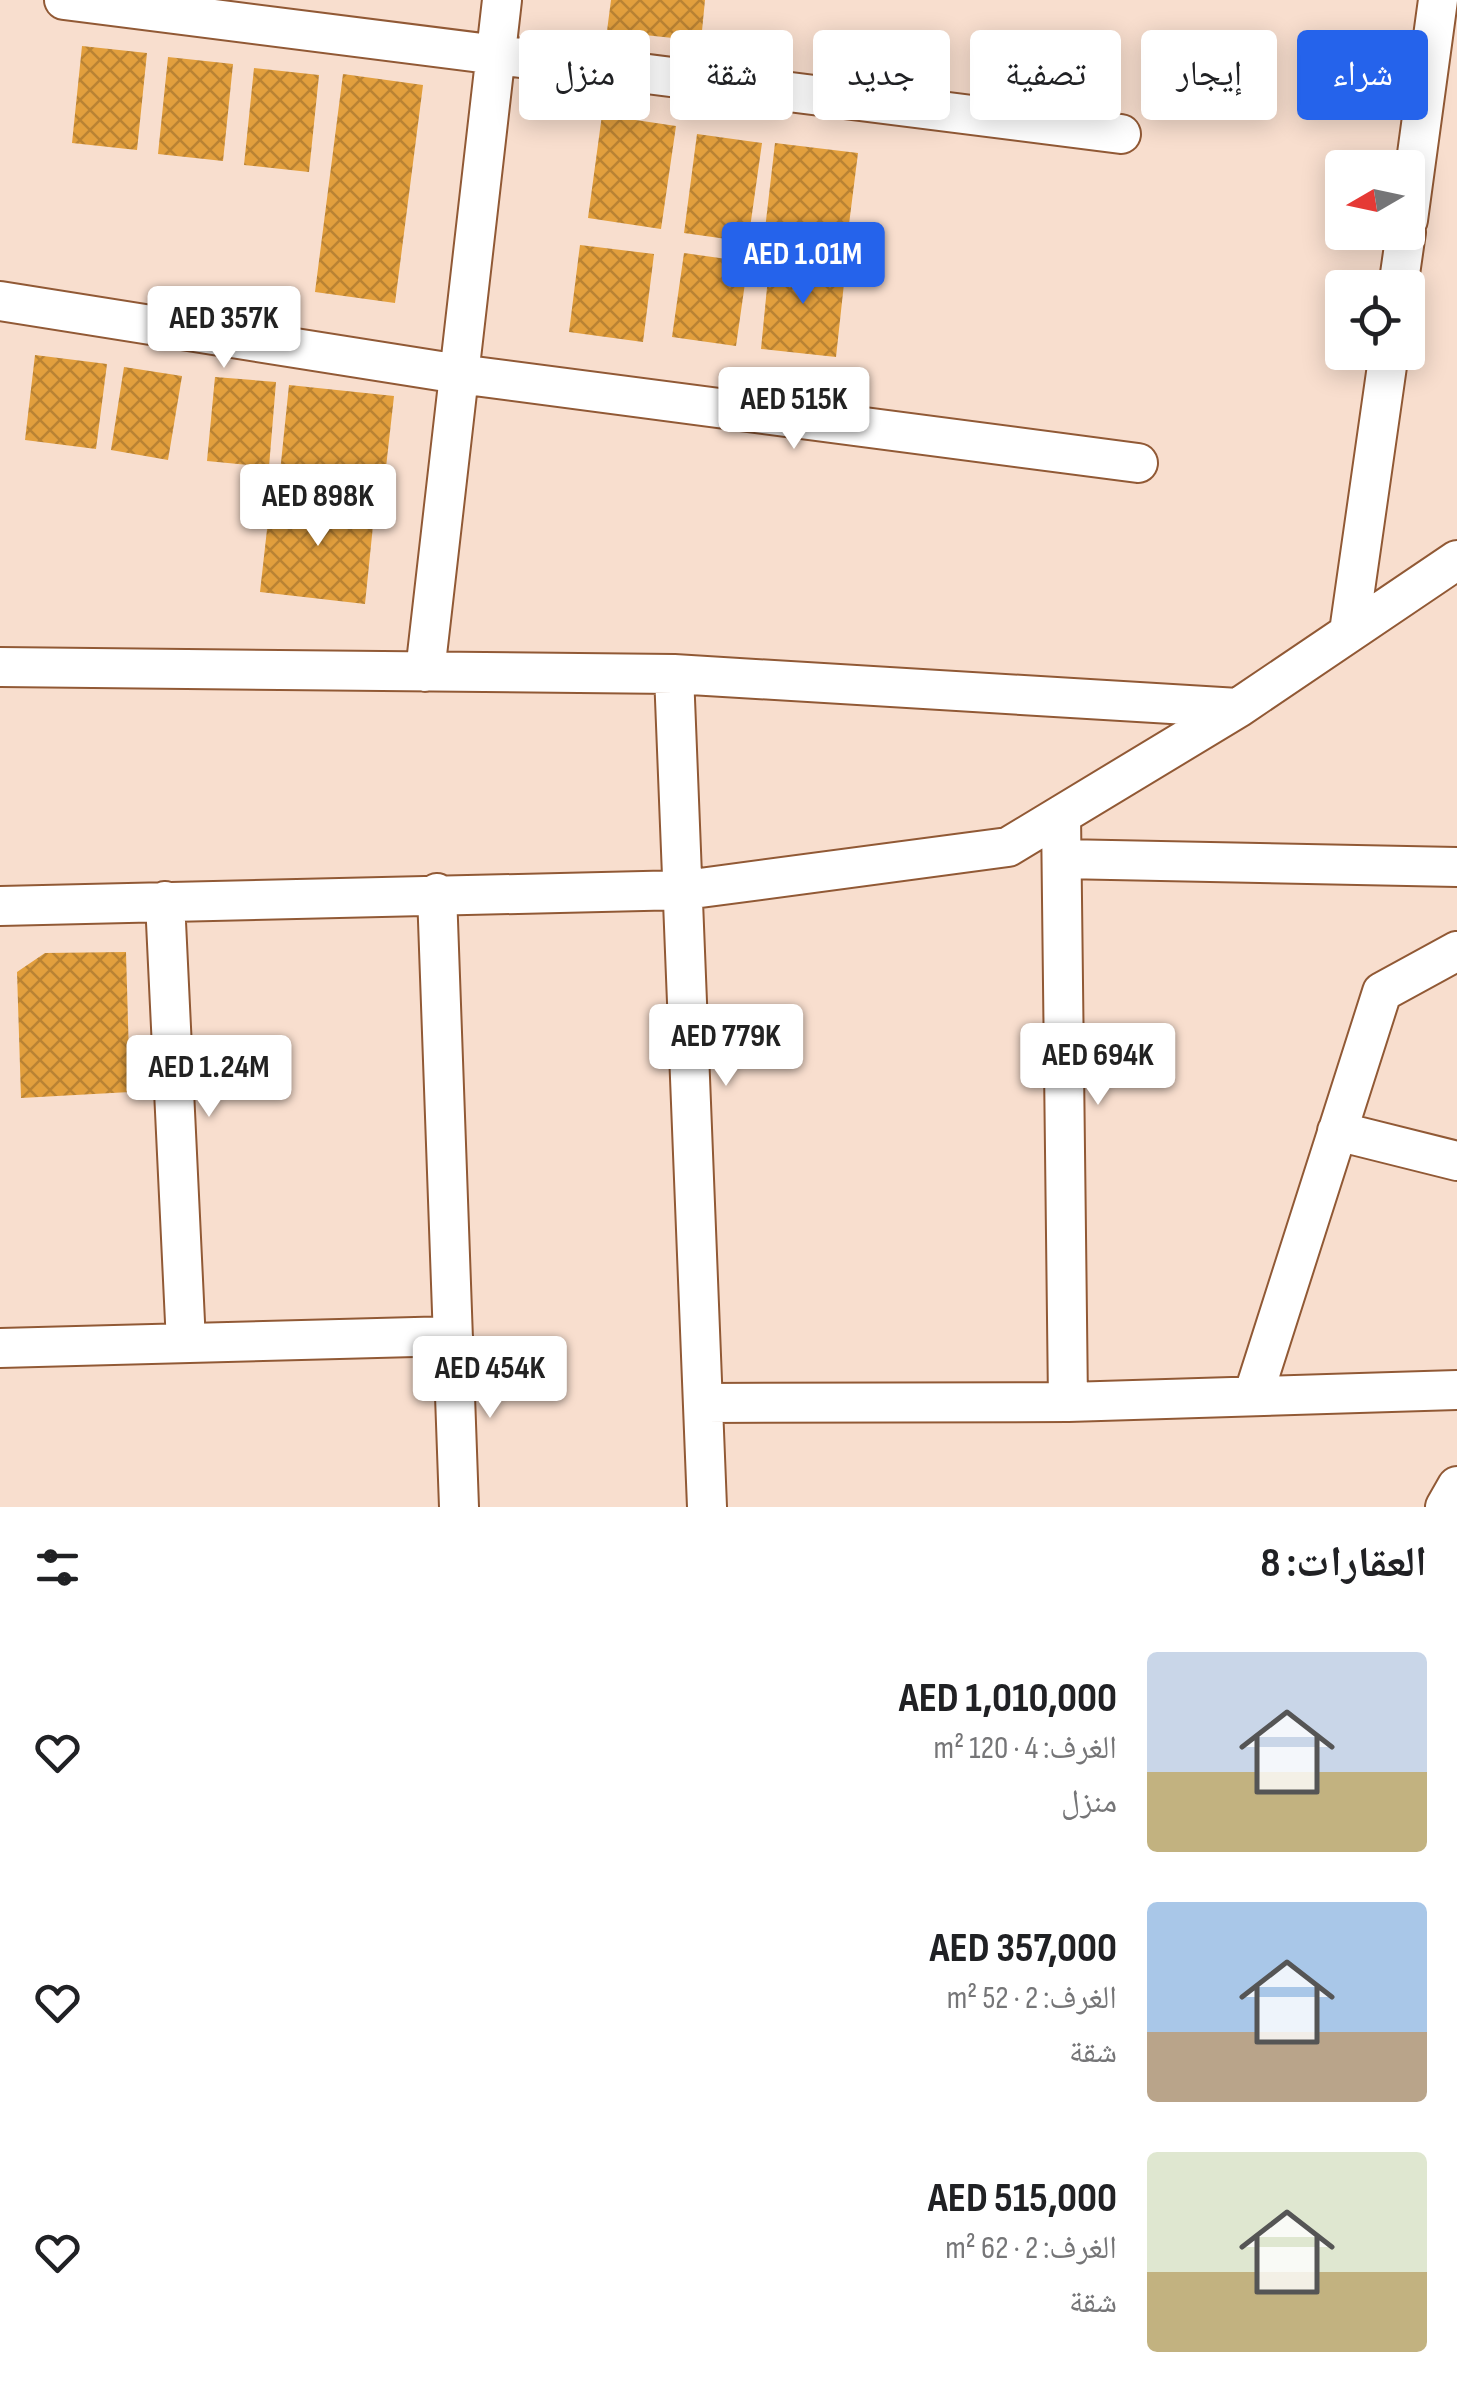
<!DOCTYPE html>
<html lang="ar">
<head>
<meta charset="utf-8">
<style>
	body { margin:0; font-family:"Sofia Sans Condensed","Noto Naskh Arabic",sans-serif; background:#f6f6f6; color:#202124; direction:rtl; height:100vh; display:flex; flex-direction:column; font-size:38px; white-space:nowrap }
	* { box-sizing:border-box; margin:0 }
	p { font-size:32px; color:#757577 }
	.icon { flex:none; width:55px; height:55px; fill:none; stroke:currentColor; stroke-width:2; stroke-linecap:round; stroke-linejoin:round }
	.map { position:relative; height:1507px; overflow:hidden; direction:ltr }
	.sheet { display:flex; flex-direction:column; background:#fff; flex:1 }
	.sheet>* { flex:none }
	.banner { position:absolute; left:30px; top:30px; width:1398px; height:90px; direction:rtl; display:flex; gap:20px }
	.needle { width:65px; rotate:261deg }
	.controls { position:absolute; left:1325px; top:150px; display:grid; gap:20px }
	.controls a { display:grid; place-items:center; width:100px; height:100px; border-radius:10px; background:#fff; box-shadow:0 5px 25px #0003; font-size:50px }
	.price { position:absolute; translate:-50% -85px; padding:0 22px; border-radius:10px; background:#fff; color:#222; font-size:32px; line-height:65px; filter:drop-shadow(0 2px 5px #0008) }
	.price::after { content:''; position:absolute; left:50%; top:60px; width:30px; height:22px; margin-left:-15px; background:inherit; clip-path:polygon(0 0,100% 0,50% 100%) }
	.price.active { background:#2563eb; color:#fff }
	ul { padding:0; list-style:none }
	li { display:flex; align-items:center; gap:30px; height:250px; padding:0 30px }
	li span { display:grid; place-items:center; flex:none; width:280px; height:200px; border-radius:10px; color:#555 }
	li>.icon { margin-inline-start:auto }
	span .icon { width:120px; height:120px; fill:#fffc; stroke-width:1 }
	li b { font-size:42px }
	h2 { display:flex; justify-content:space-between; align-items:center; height:120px; padding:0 30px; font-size:42px }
	.pill { padding:0 35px; border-radius:10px; background:#fff; box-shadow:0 5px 25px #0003; font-size:35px; line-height:90px }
	.pill.active { background:#2563eb; color:#fff }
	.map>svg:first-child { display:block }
</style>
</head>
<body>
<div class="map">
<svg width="1457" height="1507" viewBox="0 0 1457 1507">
	<defs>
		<pattern id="building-cross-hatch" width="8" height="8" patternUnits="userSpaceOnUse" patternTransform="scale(2.5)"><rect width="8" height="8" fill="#e29f3d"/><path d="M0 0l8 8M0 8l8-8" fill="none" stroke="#b98233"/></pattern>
	</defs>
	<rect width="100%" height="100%" fill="#f8dece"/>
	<path fill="url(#building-cross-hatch)" d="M611 0H705L701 41 607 31Z
		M82 46 147 53 137 150 72 143Z
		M168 57 233 64 223 161 158 154Z
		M254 68 319 75 309 172 244 165Z
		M343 74 423 85 395 303 315 292Z
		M602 115 676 126 661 229 588 218Z
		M697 134 762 143 748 242 684 233Z
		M775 143 858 153 846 248 764 238Z
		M580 245 654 254 643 342 569 332Z
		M684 253 748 262 736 346 672 337Z
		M770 257 846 265 836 357 761 349Z
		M35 355 107 364 96 449 25 440Z
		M124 367 182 376 168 460 111 450Z
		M215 377 276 382 269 467 207 461Z
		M289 385 394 396 383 494 279 482Z
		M271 494 375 506 365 604 260 592Z
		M126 952 130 1092 21 1098 17 972 45 953Z"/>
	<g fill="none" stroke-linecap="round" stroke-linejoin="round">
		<g stroke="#915935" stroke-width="42">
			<path id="minor" d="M64 0 1121 134
				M1408 220 1438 0
				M1398 288 1406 232
				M0 301 459 374 1138 463
				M1349 632 1389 352
				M0 667 674 674 1238 708
				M425 672 502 0
				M674 674 707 1507
				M1061 815 1068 1402
				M1062 859 1457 867
				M437 893 459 1507
				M165 901 186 1343
				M0 906 685 890 1008 847 1238 708 1457 560
				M1337 1131 1457 1161
				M0 1348 453 1336
				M1253 1396 1382 992 1457 951
				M703 1403 1068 1402 1457 1390
				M1445 1507 1457 1486"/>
		</g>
		<use href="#minor" stroke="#fff" stroke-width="38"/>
	</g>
</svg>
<div class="controls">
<a><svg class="needle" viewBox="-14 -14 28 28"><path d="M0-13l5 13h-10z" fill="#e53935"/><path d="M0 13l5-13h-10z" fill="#757577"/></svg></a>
<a><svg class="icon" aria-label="locate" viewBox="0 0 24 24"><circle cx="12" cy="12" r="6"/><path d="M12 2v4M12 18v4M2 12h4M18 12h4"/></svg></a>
</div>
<b class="price active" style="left:803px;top:307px">AED 1.01M</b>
<b class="price" style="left:224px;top:371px">AED 357K</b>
<b class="price" style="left:794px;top:452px">AED 515K</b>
<b class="price" style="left:318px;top:549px">AED 898K</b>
<b class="price" style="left:726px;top:1089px">AED 779K</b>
<b class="price" style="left:1098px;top:1108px">AED 694K</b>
<b class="price" style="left:209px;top:1120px">AED 1.24M</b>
<b class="price" style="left:490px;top:1421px">AED 454K</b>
<div class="banner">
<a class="pill active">شراء</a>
<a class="pill">إيجار</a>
<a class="pill">تصفية</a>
<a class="pill">جديد</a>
<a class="pill">شقة</a>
<a class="pill">منزل</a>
</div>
</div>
<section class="sheet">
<h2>العقارات: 8<svg class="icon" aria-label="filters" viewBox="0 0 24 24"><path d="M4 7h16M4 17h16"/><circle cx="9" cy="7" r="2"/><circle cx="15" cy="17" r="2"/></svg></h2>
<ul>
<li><span style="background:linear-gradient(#c9d6e8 60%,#c2b280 0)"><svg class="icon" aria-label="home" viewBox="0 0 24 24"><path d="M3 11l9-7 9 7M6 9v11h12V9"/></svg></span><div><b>AED 1,010,000</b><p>الغرف: 4 · 120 m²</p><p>منزل</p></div><svg class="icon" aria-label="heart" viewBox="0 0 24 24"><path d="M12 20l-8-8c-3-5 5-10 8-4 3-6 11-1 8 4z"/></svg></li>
<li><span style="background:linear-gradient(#a9c7e8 65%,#b9a48a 0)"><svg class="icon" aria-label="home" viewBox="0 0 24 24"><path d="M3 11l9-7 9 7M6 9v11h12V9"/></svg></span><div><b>AED 357,000</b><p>الغرف: 2 · 52 m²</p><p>شقة</p></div><svg class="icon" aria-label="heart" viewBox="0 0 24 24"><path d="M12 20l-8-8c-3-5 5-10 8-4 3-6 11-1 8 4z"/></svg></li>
<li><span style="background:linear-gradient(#dfe7d0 60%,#c2b280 0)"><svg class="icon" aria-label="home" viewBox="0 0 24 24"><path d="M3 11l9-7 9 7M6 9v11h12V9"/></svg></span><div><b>AED 515,000</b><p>الغرف: 2 · 62 m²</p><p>شقة</p></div><svg class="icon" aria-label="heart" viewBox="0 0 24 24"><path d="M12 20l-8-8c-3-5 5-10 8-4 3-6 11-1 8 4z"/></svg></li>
</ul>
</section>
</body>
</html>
